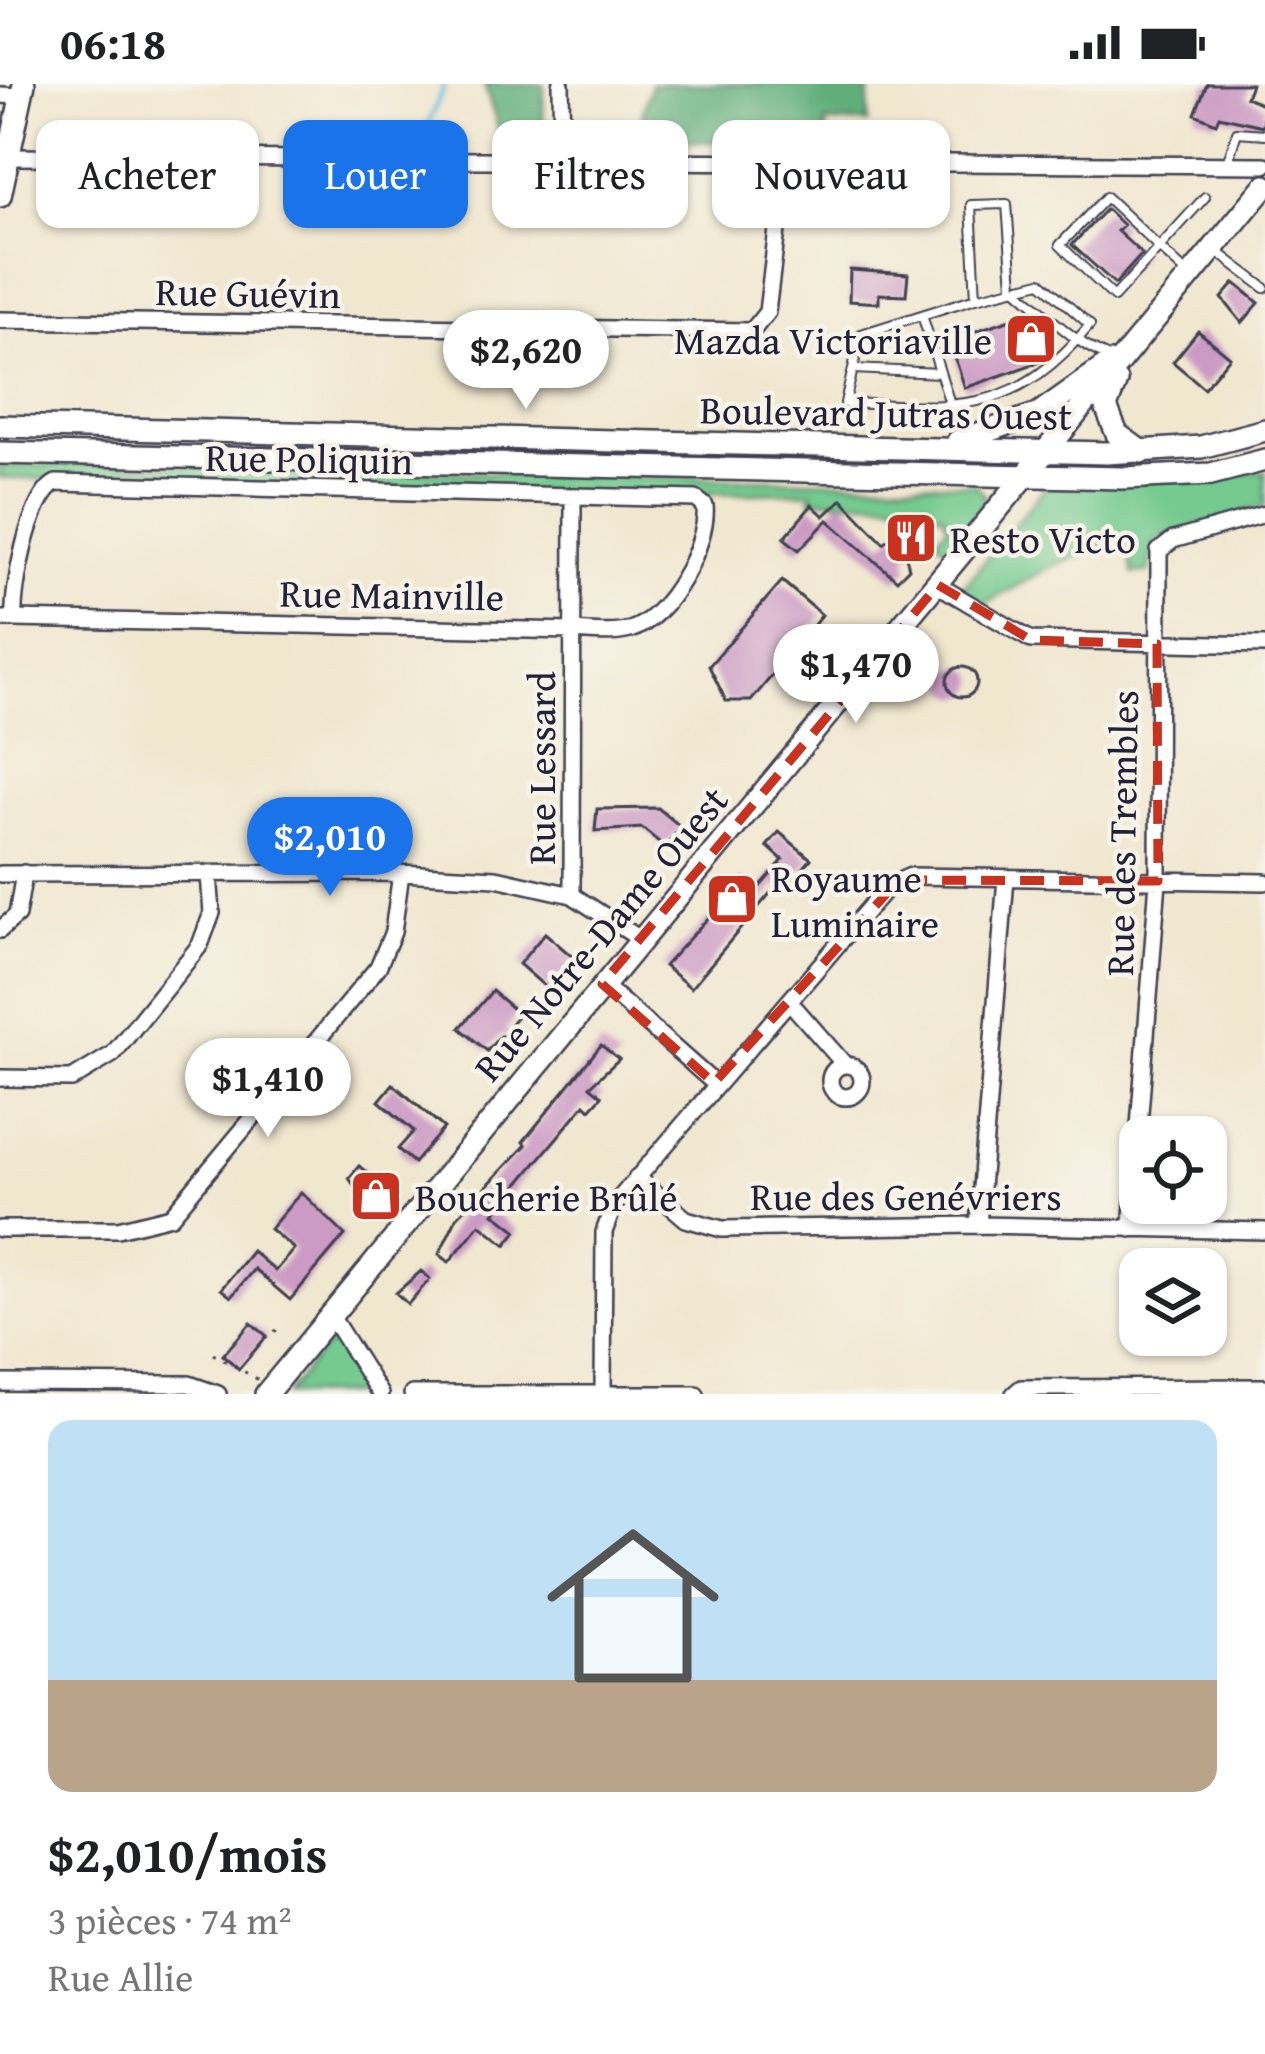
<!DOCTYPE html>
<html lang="fr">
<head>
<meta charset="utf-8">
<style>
	body { margin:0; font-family:"Gentium Book Plus",serif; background:#f2f2f2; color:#202124; height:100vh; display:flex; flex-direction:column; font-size:45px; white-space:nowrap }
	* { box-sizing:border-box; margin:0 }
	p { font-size:39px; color:#757577 }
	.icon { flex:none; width:66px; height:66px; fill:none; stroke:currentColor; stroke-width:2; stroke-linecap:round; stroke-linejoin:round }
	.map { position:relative; height:1310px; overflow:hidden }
	.sheet { display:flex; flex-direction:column; background:#fff; flex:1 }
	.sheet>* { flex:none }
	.hud { position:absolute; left:36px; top:36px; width:1194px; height:108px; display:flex; gap:24px }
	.tools { position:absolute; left:1119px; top:1032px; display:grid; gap:24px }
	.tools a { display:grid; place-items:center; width:108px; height:108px; border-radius:24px; background:#fff; box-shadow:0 3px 9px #0004; font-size:60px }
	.price { position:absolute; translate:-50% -102px; padding:0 27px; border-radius:42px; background:#fff; color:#222; font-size:39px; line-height:78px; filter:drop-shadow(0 3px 6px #0008) }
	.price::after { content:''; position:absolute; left:50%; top:72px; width:36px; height:27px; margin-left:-18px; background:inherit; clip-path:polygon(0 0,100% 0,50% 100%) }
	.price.selected { background:#1a73e8; color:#fff }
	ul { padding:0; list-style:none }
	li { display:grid; align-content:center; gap:24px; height:636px; padding:0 48px }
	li+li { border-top:3px solid #e0e0e0 }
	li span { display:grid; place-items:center; height:372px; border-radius:24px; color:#555 }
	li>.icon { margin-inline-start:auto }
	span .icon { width:216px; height:216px; fill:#fffc; stroke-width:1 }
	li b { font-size:51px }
	.tag { padding:0 42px; border-radius:24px; background:#fff; box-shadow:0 3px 9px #0004; font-size:42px; line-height:108px }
	.tag.selected { background:#1a73e8; color:#fff }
	.status { display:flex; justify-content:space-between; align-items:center; height:84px; padding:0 60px; background:#fff; direction:ltr }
	.status svg { height:33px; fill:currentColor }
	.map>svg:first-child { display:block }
</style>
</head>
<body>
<div class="status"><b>06:18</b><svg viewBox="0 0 49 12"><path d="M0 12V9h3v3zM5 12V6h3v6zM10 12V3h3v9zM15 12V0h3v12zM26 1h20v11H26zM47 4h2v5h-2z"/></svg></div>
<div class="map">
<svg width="1265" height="1310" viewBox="0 0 1265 1310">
	<rect width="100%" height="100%" fill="#f7f3e8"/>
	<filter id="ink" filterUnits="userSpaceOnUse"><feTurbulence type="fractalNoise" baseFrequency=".00833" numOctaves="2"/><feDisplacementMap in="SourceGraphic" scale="24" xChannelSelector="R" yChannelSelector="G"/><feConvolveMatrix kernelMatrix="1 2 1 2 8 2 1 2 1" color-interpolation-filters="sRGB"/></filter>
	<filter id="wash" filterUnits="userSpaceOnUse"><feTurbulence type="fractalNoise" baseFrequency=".004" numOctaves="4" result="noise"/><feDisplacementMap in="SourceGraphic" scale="48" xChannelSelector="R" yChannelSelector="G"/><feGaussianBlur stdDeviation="2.7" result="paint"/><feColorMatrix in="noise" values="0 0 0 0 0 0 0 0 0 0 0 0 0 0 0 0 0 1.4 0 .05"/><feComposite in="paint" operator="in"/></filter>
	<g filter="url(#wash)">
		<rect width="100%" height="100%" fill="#f0e7cf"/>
		<path fill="#75cb8f" stroke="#4c7665" stroke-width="3" d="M88 380 975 400 987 415 948 464 935 455 948 442 942 428 931 432V419L810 415 813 408 637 410 0 394V382Z
			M1265 387V422L1163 452 1154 461 1149 488 1133 490 1126 456 1054 481 983 521 963 503 1045 403Z
			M336 1259 342 1260 363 1294 365 1310H286L325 1263Z"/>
		<path fill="#60af7a" stroke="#41685a" stroke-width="3" d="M484 0H544L543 46 533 56H502Z
			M651 0H869L868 39H825L830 59 654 57 642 29Z"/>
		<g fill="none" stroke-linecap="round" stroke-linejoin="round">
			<path stroke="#63bee0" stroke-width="4.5" d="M420 60 445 0"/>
		</g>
		<g id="blocks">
			<path fill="#cc9bc5" d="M1207 0H1251L1246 13 1265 21 1263 42 1219 32 1216 39 1195 30Z
				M1106 125 1123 141 1117 147 1142 170 1115 200 1072 161Z
				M850 186 908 190 906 211 879 210V219L849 217Z
				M1235 199 1259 219 1242 239 1222 214Z
				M1026 230 1042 277 965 304 949 256Z
				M1198 247 1230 273 1204 304 1173 278Z
				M842 415 884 459 906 439 924 456 906 473 909 484 897 496 828 436 799 466 784 454 812 421 824 432Z
				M782 497 822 531 751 617H726L709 582Z
				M947 598a15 15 0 1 1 30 0a15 15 0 1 1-30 0Z
				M658 724 681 743 665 763 642 744 595 747 597 725Z
				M779 748 811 775 784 807 777 801 691 904 664 882 744 795 757 806 772 789 783 776 767 762Z
				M545 849 576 876 550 907 519 880Z
				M492 907 519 930 506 945 509 952H500L487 967 460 944Z
				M601 961 619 975 590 1002 602 1012 590 1025 585 1020 494 1129 517 1147 506 1161 480 1140 449 1178 439 1170 457 1133 526 1061 523 1058Z
				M393 1000 444 1044 414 1079 398 1065 414 1047 379 1017Z
				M359 1082 387 1106 370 1124 349 1094Z
				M301 1108 345 1151 290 1216 254 1185 231 1213 221 1205 252 1167 275 1187 294 1165 270 1145Z
				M421 1187 430 1195 408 1220 396 1209Z
				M251 1239 267 1252 239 1285 223 1271Z"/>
		</g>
	</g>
	<g filter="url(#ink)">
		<use href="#blocks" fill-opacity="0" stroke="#414051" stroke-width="3"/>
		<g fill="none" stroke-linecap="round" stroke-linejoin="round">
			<g stroke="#414051" stroke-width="12">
				<path id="lane" d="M1227 80 1237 48 1265 50
					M1215 166 1265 204
					M1188 190C1160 165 1133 138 1106 113L1060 161 1114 213 1205 113
					M976 214 1041 198 1090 241C1012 334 957 323 845 319L861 250 976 214 971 121 1007 120 1013 202C1043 226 1074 260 1109 273
					M922 231 951 323
					M853 285 940 289"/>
			</g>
			<g stroke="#414051" stroke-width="20">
				<path id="street" d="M561 0 562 75
					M0 11 22 12
					M10 73 1265 81
					M0 236 752 247 767 228 785 80
					M938 501 1031 556 1265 561
					M0 535H14L573 547C591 548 613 551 630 546 668 535 709 460 705 422L696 415 56 399C29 412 12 506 14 535
					M0 790 401 789 496 794 572 811 640 855
					M572 811 573 413
					M0 846 17 831 24 789
					M602 900 714 999
					M789 917 845 981
					M830 997a16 16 0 1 1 32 0a16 16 0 1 1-32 0Z
					M0 994 72 995 113 970 200 861 212 829 209 791
					M637 1093 686 1135 722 1145 978 1141 1265 1147
					M978 1141 1006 794
					M0 1145H118L171 1132 378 883 393 848 401 789
					M1131 1145 1158 797 1159 467 1173 456 1265 430
					M331 1232 380 1310
					M0 1299 189 1300 218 1310
					M603 1309 604 1148 614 1121 888 802 911 792 1265 798
					M412 1310H696
					M1014 1310 1021 1304 1265 1303"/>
			</g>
			<g stroke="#414051" stroke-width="26">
				<path id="secondary" d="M0 112 24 0
					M1116 297 1106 323 1117 350 1142 368
					M0 342 1107 369 1201 363 1265 346
					M958 357 1038 330 1110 279
					M0 369 1123 394 1211 390 1265 376
					M266 1310 1265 102"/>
			</g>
			<path stroke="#414051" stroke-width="3" stroke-dasharray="3 9" stroke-linecap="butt" d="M265 1255 278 1245
				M213 1270 259 1296"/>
			<use href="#lane" stroke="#fff" stroke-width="8"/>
			<use href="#street" stroke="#fff" stroke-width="15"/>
			<use href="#secondary" stroke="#fff" stroke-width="21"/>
		</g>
	</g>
	<path fill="none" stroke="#c8321e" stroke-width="9" stroke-dasharray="24 15" stroke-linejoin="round" d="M938 501 1031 556 1157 560 1158 797 899 796 714 999 602 900Z"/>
	<defs>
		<g id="shop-square" transform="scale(2.7)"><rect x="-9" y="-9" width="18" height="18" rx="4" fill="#c8321e" stroke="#f7f3e8"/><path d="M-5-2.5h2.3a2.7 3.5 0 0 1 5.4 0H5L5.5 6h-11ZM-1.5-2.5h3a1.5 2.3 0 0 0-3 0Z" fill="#fff"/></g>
		<g id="restaurant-square" transform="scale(2.7)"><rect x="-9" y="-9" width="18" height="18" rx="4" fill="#c8321e" stroke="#f7f3e8"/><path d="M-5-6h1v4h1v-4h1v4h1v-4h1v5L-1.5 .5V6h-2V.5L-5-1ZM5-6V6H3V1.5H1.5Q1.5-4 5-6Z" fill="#fff"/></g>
	</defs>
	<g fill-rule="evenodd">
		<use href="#shop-square" x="1031" y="255"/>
		<use href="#restaurant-square" x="911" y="454"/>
		<use href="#shop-square" x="732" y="815"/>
		<use href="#shop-square" x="376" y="1112"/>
	</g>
	<g text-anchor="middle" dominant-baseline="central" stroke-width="9" stroke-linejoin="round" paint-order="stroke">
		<g font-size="39" fill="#22223b" stroke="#f7f3e8">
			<text transform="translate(248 208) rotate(1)">Rue Guévin</text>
			<text transform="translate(886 328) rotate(1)">Boulevard Jutras Ouest</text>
			<text transform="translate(309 374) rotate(1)">Rue Poliquin</text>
			<text transform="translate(392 510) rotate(1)">Rue Mainville</text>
			<text transform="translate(540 684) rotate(-90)">Rue Lessard</text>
			<text transform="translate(1121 749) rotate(-89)">Rue des Trembles</text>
			<text transform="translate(600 849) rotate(-50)">Rue Notre-Dame Ouest</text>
			<text x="906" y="1111">Rue des Genévriers</text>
		</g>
		<g font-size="39" fill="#22223b" stroke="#f7f3e8" text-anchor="start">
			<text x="992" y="255" text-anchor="end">Mazda Victoriaville</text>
			<text x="950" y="454">Resto Victo</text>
			<text x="771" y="793">Royaume<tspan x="771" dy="45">Luminaire</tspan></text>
			<text x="415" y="1112">Boucherie Brûlé</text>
		</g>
	</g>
</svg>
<div class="tools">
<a><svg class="icon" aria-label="locate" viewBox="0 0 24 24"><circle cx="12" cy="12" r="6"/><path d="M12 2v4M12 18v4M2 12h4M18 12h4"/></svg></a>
<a><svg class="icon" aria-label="layers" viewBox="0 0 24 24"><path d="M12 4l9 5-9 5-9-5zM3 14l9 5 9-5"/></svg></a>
</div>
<b class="price" style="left:526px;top:328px">$2,620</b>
<b class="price" style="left:856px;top:642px">$1,470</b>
<b class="price selected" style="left:330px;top:815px">$2,010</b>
<b class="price" style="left:268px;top:1056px">$1,410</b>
<div class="hud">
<a class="tag">Acheter</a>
<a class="tag selected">Louer</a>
<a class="tag">Filtres</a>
<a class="tag">Nouveau</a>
</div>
</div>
<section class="sheet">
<ul>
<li><span style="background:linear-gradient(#bfe0f5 70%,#b9a48a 0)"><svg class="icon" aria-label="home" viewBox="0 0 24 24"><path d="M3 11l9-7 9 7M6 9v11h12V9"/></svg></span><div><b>$2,010/mois</b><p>3 pièces · 74 m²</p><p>Rue Allie</p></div></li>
</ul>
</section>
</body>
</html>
